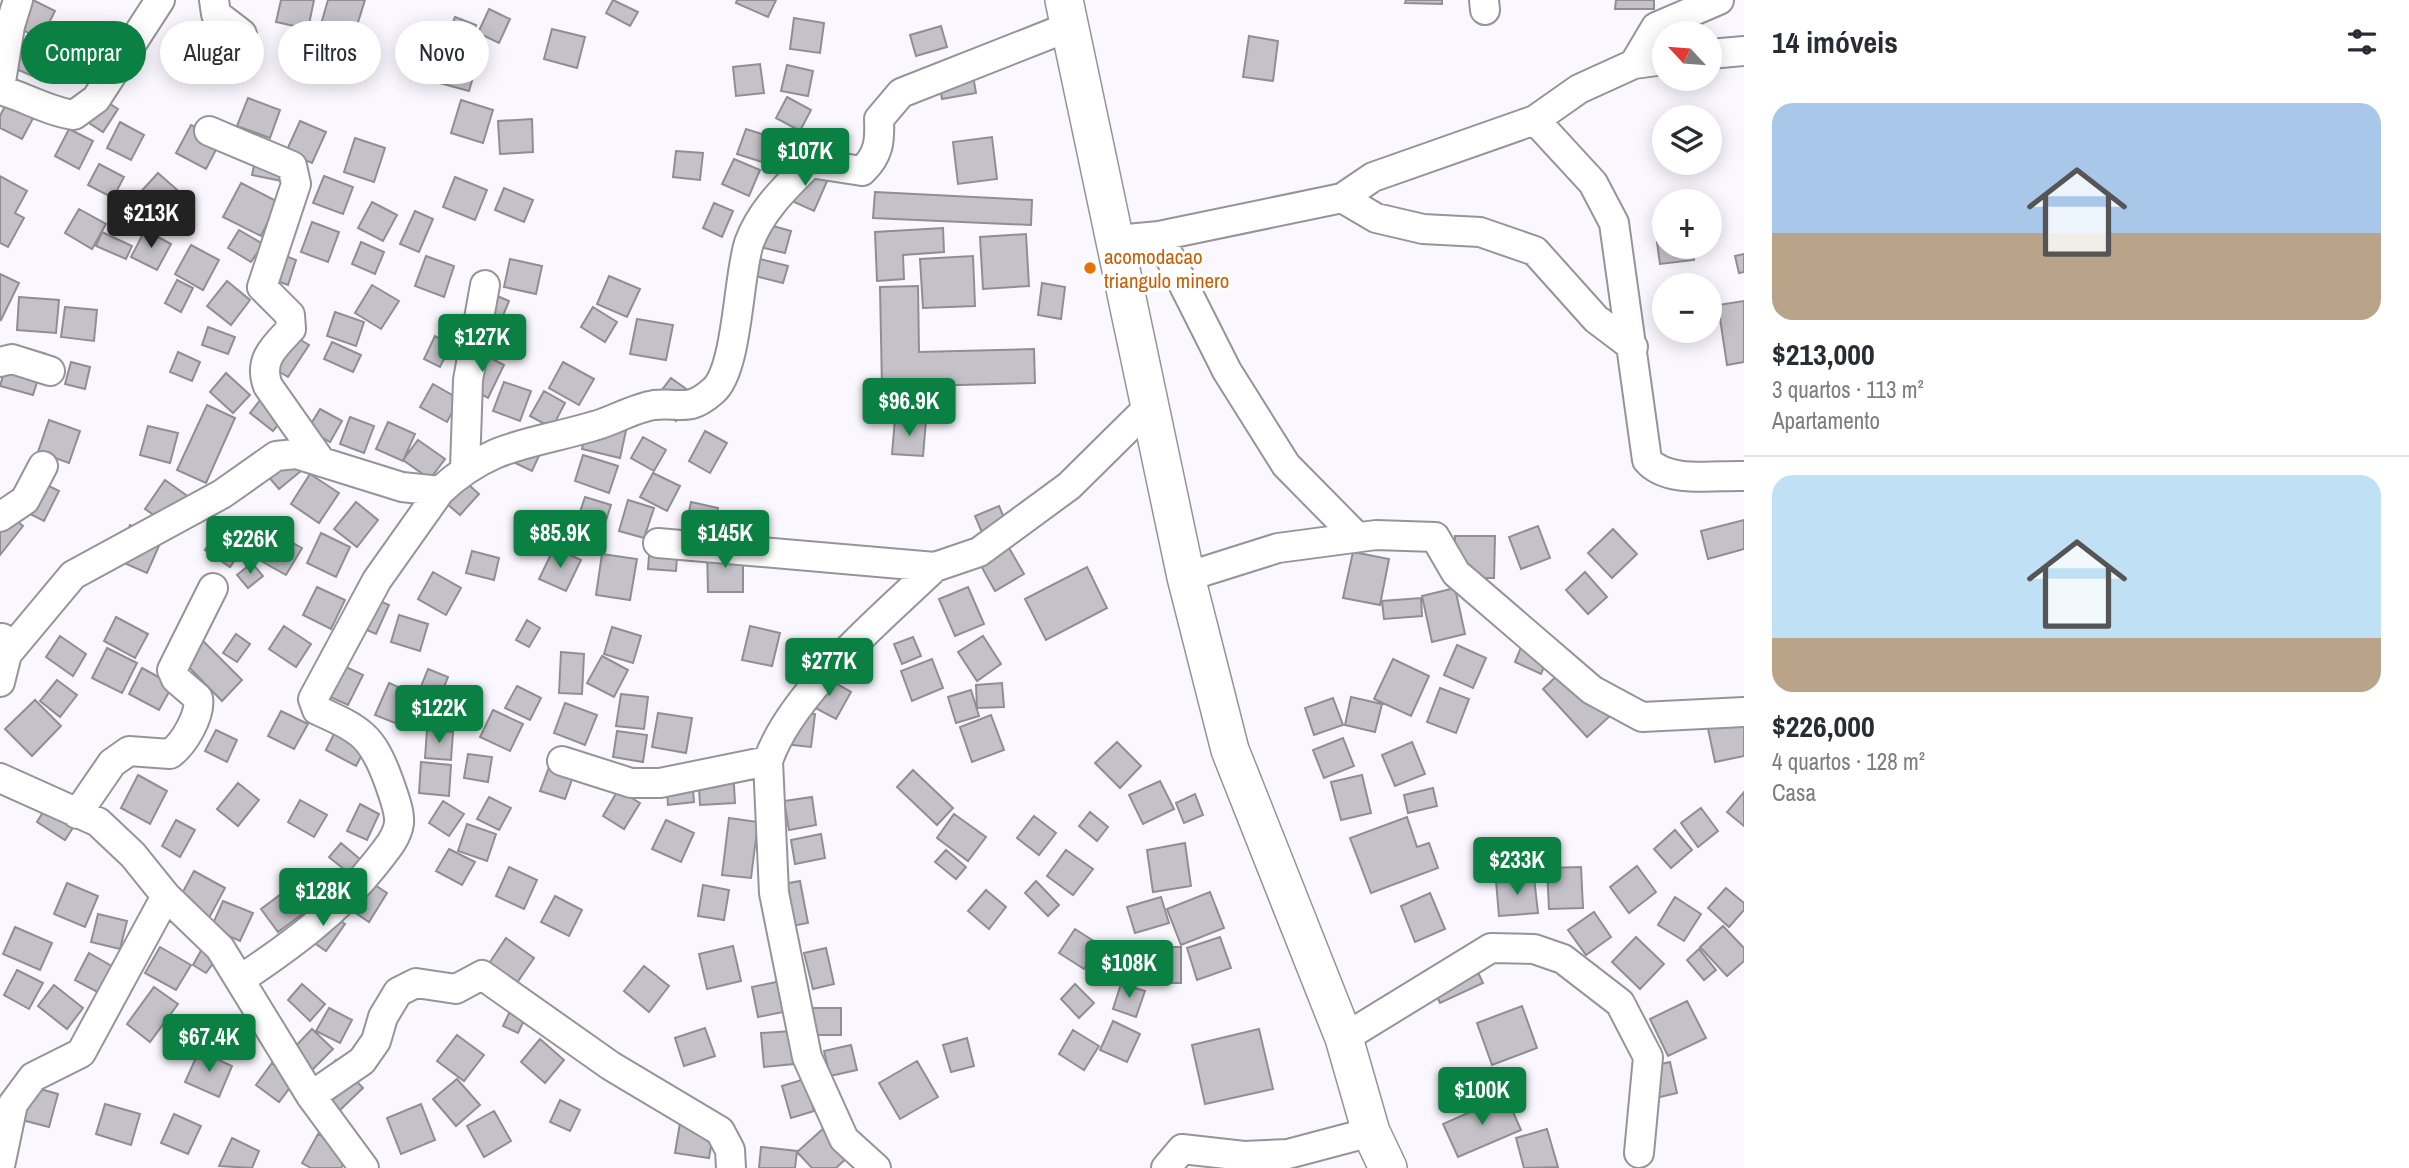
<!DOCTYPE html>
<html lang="pt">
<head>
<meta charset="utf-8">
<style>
	body { margin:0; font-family:"Archivo Narrow",sans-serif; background:#f7f7f7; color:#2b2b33; height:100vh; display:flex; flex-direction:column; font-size:26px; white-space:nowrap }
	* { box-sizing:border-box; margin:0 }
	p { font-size:23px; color:#7c7c81 }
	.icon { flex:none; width:38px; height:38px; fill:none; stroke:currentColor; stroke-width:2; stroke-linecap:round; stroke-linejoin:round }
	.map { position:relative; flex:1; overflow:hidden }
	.details { display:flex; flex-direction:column; background:#fff; width:665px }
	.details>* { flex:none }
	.guide { position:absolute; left:21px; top:21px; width:665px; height:63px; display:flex; gap:14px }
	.needle { width:46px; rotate:296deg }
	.fabs { position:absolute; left:1652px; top:21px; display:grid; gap:14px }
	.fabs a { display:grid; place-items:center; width:70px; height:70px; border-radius:50%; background:#fff; box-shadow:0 4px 18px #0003; font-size:35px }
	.price { position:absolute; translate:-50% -60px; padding:0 16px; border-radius:7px; background:#0b8043; color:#fff; font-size:23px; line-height:46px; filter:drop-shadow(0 2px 4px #0008) }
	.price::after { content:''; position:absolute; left:50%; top:42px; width:21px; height:16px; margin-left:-10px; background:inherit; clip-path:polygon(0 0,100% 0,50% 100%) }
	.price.selected { background:#222; color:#fff }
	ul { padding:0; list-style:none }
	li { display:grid; align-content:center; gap:14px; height:371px; padding:0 28px }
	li+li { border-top:2px solid #e1e1e2 }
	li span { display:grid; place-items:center; height:217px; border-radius:21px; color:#555 }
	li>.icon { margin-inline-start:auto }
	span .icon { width:126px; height:126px; fill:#fffc; stroke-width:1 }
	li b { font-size:30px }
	h2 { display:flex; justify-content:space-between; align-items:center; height:84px; padding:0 28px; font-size:30px }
	.pill { padding:0 24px; border-radius:32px; background:#fff; box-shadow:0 4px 18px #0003; font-size:24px; line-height:63px }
	.pill.selected { background:#0b8043; color:#fff }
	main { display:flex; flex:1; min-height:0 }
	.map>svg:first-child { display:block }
</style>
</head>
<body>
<main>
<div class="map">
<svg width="1744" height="1168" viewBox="0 0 1744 1168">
	<rect width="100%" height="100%" fill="#faf8fe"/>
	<path fill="#c4c2c8" stroke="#908e93" stroke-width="2" d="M25 0H33L55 11 41 39 12 25Z
		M281 0H314L308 29 276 22Z
		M328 0H365L354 35 321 24Z
		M613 0 638 12 630 26 606 13Z
		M737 0H776L768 17 736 3Z
		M1406 0H1442V4L1405 3Z
		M1616 0H1654V9H1615Z
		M489 9 510 19 499 43 478 33Z
		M455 17 476 25 470 43 448 35Z
		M794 18 824 23 820 53 790 49Z
		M941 26 947 47 916 56 910 35Z
		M552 29 585 37 577 68 544 59Z
		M1249 36 1278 41 1273 81 1243 77Z
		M28 40 57 53 44 81 16 69Z
		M444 53 477 63 469 91 436 82Z
		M970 58 976 93 942 99 936 63Z
		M760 64 764 93 736 96 733 67Z
		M787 65 813 71 808 96 781 91Z
		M90 91 118 109 103 132 75 114Z
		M11 94 38 109 22 139 0 128V116Z
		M787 97 811 110 800 131 776 118Z
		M248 98 280 110 270 138 237 126Z
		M461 100 493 110 483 143 451 133Z
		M532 119 533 152 500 154 498 121Z
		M300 121 326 132 312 163 286 152Z
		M120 122 144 135 131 160 107 148Z
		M191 125 221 140 206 169 176 153Z
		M69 129 93 141 79 169 55 156Z
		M746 129 771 137 762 162 737 154Z
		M992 137 997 179 958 184 953 142Z
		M355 138 385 148 374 182 344 172Z
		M258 147 287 152 282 181 252 175Z
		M676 151 703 153 700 180 673 177Z
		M734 159 760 170 749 196 722 184Z
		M99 164 124 177 113 198 88 185Z
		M795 165 828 179 814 211 781 196Z
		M158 173 183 195 161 219 136 197Z
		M0 176 27 191 15 213 24 218 8 247 0 243Z
		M324 176 353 187 343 214 313 203Z
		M455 177 487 190 475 220 443 207Z
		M241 183 278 202 261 236 223 217Z
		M504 188 533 200 524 222 495 210Z
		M875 192 1032 200 1031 225 873 218Z
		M372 202 397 215 383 241 358 228Z
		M714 203 733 211 722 237 703 228Z
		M79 209 106 224 92 249 65 233Z
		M415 211 433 219 419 252 400 244Z
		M312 222 339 232 328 262 301 252Z
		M762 223 791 231 785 253 756 246Z
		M943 228 944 252 903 255 904 279 877 281 875 232Z
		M145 230 171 244 157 270 131 257Z
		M239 230 263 244 251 262 228 248Z
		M102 232 132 246 126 259 96 246Z
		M1026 234 1029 286 983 289 980 237Z
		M1664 241V247H1692L1694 260 1660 264 1657 242Z
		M361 242 384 252 375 274 352 264Z
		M191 245 219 260 203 290 175 274Z
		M273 251 296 260 288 285 264 276Z
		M1744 254V272L1739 273 1735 256Z
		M426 256 454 266 444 297 415 286Z
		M973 256 975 306 923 308 920 259Z
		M510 259 542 266 536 294 504 287Z
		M760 259 788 266 783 283 755 276Z
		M0 274 19 283 1 320 0 319Z
		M609 276 640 289 627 317 597 304Z
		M177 280 193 288 181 312 165 303Z
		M227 281 250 300 231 325 207 306Z
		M1042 283 1065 287 1061 319 1038 315Z
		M372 285 399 301 381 329 355 313Z
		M918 286 919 352 1034 349 1035 383 882 387 880 287Z
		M483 290 509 301 500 323 473 313Z
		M19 297 59 300 56 333 17 330Z
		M1744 301V362L1727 365 1718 305Z
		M65 307 97 310 94 341 61 337Z
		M593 307 617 322 605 342 581 327Z
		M335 312 364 322 356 346 327 336Z
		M637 319 673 325 666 360 630 354Z
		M208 327 235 337 228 354 202 345Z
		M281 328 309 345 288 377 260 360Z
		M435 336 451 345 440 367 424 359Z
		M332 342 361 355 353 372 324 359Z
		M12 344 46 354 33 395 0 386Z
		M477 351 504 365 488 398 461 384Z
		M178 352 200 362 192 381 170 372Z
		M71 362 90 367 85 389 65 384Z
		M563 362 594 379 579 405 549 388Z
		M226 373 250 395 233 413 210 392Z
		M671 378 696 396 676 421 652 403Z
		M504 382 531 391 520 421 493 411Z
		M433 384 459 399 447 422 420 407Z
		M544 391 565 403 552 428 530 416Z
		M265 394 288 412 273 431 250 413Z
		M207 405 235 418 206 483 177 470Z
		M320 409 342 421 330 442 308 429Z
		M350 417 374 426 364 453 340 444Z
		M589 418 627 426 620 458 582 449Z
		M895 419 926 421 923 456 892 454Z
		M49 420 80 431 69 463 38 452Z
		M388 422 415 434 403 461 376 449Z
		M148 426 178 433 170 463 140 455Z
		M705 431 727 443 710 473 689 461Z
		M643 437 666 450 654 471 631 458Z
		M418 440 445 459 430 479 403 460Z
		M543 447 532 471 509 460Z
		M282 450 301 471 279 489 262 469Z
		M583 455 618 466 609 493 575 481Z
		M653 473 680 486 667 511 640 497Z
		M310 474 339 493 319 523 291 504Z
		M27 475 59 491 44 521 12 505Z
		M458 475 479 494 460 515 439 497Z
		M165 480 193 500 173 528 145 509Z
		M585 497 611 505 600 539 574 530Z
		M628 500 654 508 644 538 619 531Z
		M356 502 378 520 357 547 334 529Z
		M691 502 718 508 713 535 685 529Z
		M999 506 1013 539 989 549 975 516Z
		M0 508 23 526 0 555Z
		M1744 520V549L1708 559 1701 531Z
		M130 525 162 539 147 573 115 559Z
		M1538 526 1550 558 1521 569 1509 537Z
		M1613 529 1637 554 1612 578 1588 553Z
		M321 533 350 547 336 577 307 563Z
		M277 534 302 548 286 575 261 561Z
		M214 536 240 553 230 567 205 550Z
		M1455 536H1495L1494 578H1455Z
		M650 542 678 543 676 571 648 569Z
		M554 548 581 560 566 591 539 579Z
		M1009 548 1024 574 995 591 980 564Z
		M707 549H743V592H708Z
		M472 551 499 558 494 580 466 573Z
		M1353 552 1389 559 1380 605 1343 598Z
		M602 554 637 559 630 600 596 595Z
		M252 563 263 576 248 588 237 575Z
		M1087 567 1107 608 1046 640 1025 599Z
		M433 572 461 588 446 615 418 599Z
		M1585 572 1607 597 1588 614 1566 590Z
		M317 587 345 600 331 629 303 615Z
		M968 587 984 624 955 636 939 599Z
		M1455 588 1465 634 1432 642 1422 596Z
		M359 592 389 605 376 634 346 621Z
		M1421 598 1422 616 1384 619 1382 601Z
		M399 615 428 624 420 651 391 642Z
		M116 617 148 634 135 658 104 641Z
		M527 620 540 628 529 647 516 640Z
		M284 626 311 644 296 667 269 649Z
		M750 626 780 633 772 666 742 660Z
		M612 627 641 636 633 663 604 654Z
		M1527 633 1554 644 1541 674 1515 662Z
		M236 634 250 644 237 662 223 653Z
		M60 636 86 654 73 676 46 657Z
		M198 636 242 680 222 701 178 656Z
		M983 636 1001 664 977 681 958 652Z
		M913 637 921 656 902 664 894 644Z
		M1457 645 1486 658 1473 688 1444 675Z
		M107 648 137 663 122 693 92 678Z
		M561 652 584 654 582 694 559 693Z
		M602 656 628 670 614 697 587 683Z
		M932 659 943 688 912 701 901 671Z
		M1393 659 1429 676 1411 716 1374 699Z
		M331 660 363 675 348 705 317 691Z
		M1566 667 1611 715 1587 737 1543 689Z
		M142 668 173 685 159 710 129 694Z
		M428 669 448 677 438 702 418 694Z
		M823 676 851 692 836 719 808 704Z
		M57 680 77 695 60 717 40 701Z
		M389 683 419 696 405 727 375 715Z
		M1002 683 1004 707 977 708 976 685Z
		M517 686 541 698 530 720 505 708Z
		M1440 688 1469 699 1456 733 1427 722Z
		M971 690 979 716 956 723 948 697Z
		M621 694 648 697 644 729 616 726Z
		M1351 697 1382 704 1375 732 1345 725Z
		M1333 698 1343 725 1314 735 1305 708Z
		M35 700 61 726 32 756 5 729Z
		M565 703 597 715 585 745 554 733Z
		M493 710 523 724 510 751 480 737Z
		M788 710 815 714 811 747 784 744Z
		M281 711 308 724 294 749 268 736Z
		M1744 711V756L1715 762 1706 719Z
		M658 713 692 718 686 753 652 747Z
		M991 715 1004 750 972 762 960 727Z
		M340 722 371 738 356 766 326 750Z
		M216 730 237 740 227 762 205 751Z
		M427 730 453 732 451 760 425 758Z
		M617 731 647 735 643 762 613 757Z
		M1343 738 1354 766 1324 778 1313 750Z
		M1117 742 1141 766 1120 788 1095 763Z
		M1412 742 1425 774 1395 786 1382 755Z
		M468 754 492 757 488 782 464 778Z
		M421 762 451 765 449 796 419 793Z
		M551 762 575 771 565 799 540 791Z
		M733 768 735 803 700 805 698 771Z
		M913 770 953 808 937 825 897 787Z
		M138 775 167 791 150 824 121 808Z
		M1362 775 1371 813 1341 820 1331 782Z
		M692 777 694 802 668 805 666 780Z
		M1160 781 1174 809 1143 824 1129 795Z
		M238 783 259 800 238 826 217 809Z
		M1433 788 1437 806 1408 813 1404 795Z
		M618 790 640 803 624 829 603 816Z
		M1744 792V826L1727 812Z
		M54 794 83 812 65 840 37 822Z
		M1195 794 1203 815 1184 823 1176 803Z
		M489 797 511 808 499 830 477 819Z
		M812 797 816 825 789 830 784 801Z
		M300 800 327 815 314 837 288 822Z
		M443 801 464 814 449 836 429 823Z
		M360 804 379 814 367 840 347 831Z
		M1701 808 1718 831 1698 847 1681 823Z
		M1090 812 1108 827 1097 841 1079 826Z
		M954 814 986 837 968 861 937 838Z
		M1034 816 1056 833 1039 855 1017 838Z
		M1407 817 1417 847 1429 843 1438 868 1371 893 1350 838Z
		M729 818 758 822 751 878 722 875Z
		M176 820 195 830 180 857 162 846Z
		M666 820 694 833 681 862 652 849Z
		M467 824 496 834 487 861 458 851Z
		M1675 830 1692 850 1671 868 1654 849Z
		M821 834 825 858 795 864 791 840Z
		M341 843 361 860 350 874 329 857Z
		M1185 843 1191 886 1153 892 1147 850Z
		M449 849 475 862 462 885 436 871Z
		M946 850 966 867 956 879 935 862Z
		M1066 850 1093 869 1073 895 1047 876Z
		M1637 866 1656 892 1629 913 1610 887Z
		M509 867 537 880 524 909 496 896Z
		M1581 867 1583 908 1549 909 1547 868Z
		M194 871 225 888 208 920 177 903Z
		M363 877 387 893 369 922 344 905Z
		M1534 877 1538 913 1499 916 1496 881Z
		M800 881 808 923 780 928 772 886Z
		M1036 881 1059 905 1048 916 1025 893Z
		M67 883 98 896 85 927 54 914Z
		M703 885 729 890 724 920 698 916Z
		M1726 888 1744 903V910L1729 927 1708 908Z
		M288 889 305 912 278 932 261 909Z
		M986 890 1006 907 989 929 968 911Z
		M1210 892 1224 928 1181 945 1167 909Z
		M1430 893 1445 929 1415 942 1401 906Z
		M555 896 582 910 569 936 541 922Z
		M1161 897 1169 923 1135 933 1127 907Z
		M1675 897 1701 914 1684 941 1658 925Z
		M223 901 253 913 240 941 211 928Z
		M319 906 345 924 326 951 300 933Z
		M1594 912 1611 937 1586 955 1568 930Z
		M98 914 127 921 120 949 91 942Z
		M1723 926 1744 948V961L1727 976 1700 947Z
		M15 927 52 943 40 970 3 954Z
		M1075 929 1100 945 1084 969 1059 953Z
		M1220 937 1231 968 1197 980 1187 948Z
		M1636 937 1664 964 1640 989 1612 962Z
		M506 938 534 958 514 987 486 968Z
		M1117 943 1140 951 1132 976 1109 968Z
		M733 946 741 981 707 989 699 954Z
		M160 947 191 965 176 990 145 973Z
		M1143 947H1181V983H1143Z
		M826 948 834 984 813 989 804 953Z
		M202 949 217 958 206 973 193 965Z
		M1699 949 1716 970 1704 980 1687 960Z
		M1468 951 1483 983 1440 1003 1425 971Z
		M89 953 115 968 101 994 75 980Z
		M644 966 669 986 649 1012 624 991Z
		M17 970 43 983 29 1009 4 995Z
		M781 981 788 1011 758 1017 752 987Z
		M302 984 325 1004 310 1021 288 1000Z
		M1075 984 1094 1003 1079 1018 1061 999Z
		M1121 984 1145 991 1136 1017 1113 1009Z
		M54 985 83 1008 67 1029 38 1006Z
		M154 987 178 1004 150 1042 127 1024Z
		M1687 1001 1706 1038 1668 1056 1650 1019Z
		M513 1005 528 1012 518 1033 503 1026Z
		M1522 1006 1537 1048 1492 1065 1477 1023Z
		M329 1008 352 1020 340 1043 316 1031Z
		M813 1008H841V1035H813Z
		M212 1018 232 1033 214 1056 195 1042Z
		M1113 1021 1140 1034 1127 1062 1100 1050Z
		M705 1028 715 1056 684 1066 675 1038Z
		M312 1029 333 1049 312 1070 291 1051Z
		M1259 1029 1273 1089 1205 1104 1192 1045Z
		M1073 1030 1099 1046 1084 1070 1059 1054Z
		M792 1031 794 1064 764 1067 761 1033Z
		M457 1035 484 1055 464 1081 437 1061Z
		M967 1038 974 1066 951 1072 943 1045Z
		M540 1039 564 1060 545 1083 521 1062Z
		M851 1045 857 1070 830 1076 824 1051Z
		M199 1051 232 1066 219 1097 185 1082Z
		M336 1060 363 1088 340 1110 314 1083Z
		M917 1061 938 1097 900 1119 879 1083Z
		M1670 1062 1677 1093 1647 1100 1639 1069Z
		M272 1063 295 1081 279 1102 256 1085Z
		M457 1079 480 1105 456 1126 433 1099Z
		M805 1079 814 1111 791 1118 782 1086Z
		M23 1084 58 1094 49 1127 14 1118Z
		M1506 1096 1521 1130 1458 1157 1443 1124Z
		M560 1100 580 1110 570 1131 550 1122Z
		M105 1104 140 1114 131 1145 96 1134Z
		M421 1104 435 1140 401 1154 387 1118Z
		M494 1111 511 1141 484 1157 467 1126Z
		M174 1114 201 1126 188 1154 161 1143Z
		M681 1117 715 1123 709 1158 675 1153Z
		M824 1128 849 1156 836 1168H812L797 1152Z
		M1547 1129 1558 1167 1524 1168 1516 1138Z
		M318 1134 350 1152 341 1168H311L302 1163Z
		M232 1138 259 1151 252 1168 219 1166Z
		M761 1147 797 1151 795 1168H759Z"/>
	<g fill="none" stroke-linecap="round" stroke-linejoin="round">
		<g stroke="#959499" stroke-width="32">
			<path id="minor" d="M214 0 216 14 242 34
				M1484 0 1485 10
				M1710 54 1744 51
				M1634 64 1656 27 1719 0
				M0 88 10 26 18 0
				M0 90C25 97 50 112 74 115L96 99 160 0
				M1535 120 1593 183 1614 223 1647 460C1667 484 1715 475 1744 476
				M209 131 292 166 296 184 262 287 290 315 291 329C274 347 258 360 268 386L320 460
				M1342 198 1376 218 1423 229 1480 232 1535 251 1596 319 1633 347
				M1159 236 1227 371 1286 465 1357 537
				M1117 240 1159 236 1342 198 1373 177 1535 120 1579 89 1634 64 1664 60
				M0 362 12 359 50 371
				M465 468 468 380 485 285
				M0 517 25 500 43 466
				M658 543 935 567 979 552 1069 486 1151 405
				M1186 577 1278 548 1376 535 1435 537 1456 573 1592 690 1642 717 1744 712
				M7 654 73 575 222 494 276 456 296 454 402 487 440 491C491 443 530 445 594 426 613 421 634 408 654 405 682 402 688 413 713 391 738 370 738 276 749 243 761 210 787 186 810 163L862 171C879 155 880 141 879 119L901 93 1071 26
				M0 682 7 654 2 638
				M562 761 631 783H660L768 761
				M0 778 98 822 133 855 166 896 220 948 311 1096 364 1168
				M77 814 112 763 129 751 170 754C184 744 201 715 198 698L176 679 172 670 213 588
				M241 979C292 945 337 912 375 864 384 852 397 839 399 823 400 811 393 794 389 782 372 735 361 730 317 710L313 699 377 580 440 491
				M1344 1038 1491 948 1534 949 1563 959 1620 1003 1648 1057 1639 1153
				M311 1096 362 1061 376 1041 383 1017 398 992 416 983 456 989 482 975 611 1066 720 1131 730 1150 731 1168
				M0 1166 13 1104 33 1077 81 1053 166 896
				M876 1168 844 1139 807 1057 774 893 768 761C791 693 883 617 935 567
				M1166 1168 1182 1149 1244 1156 1288 1154 1371 1132"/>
		</g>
		<g stroke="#959499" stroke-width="40">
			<path id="major" d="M1064 0 1186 577 1230 750 1344 1038 1371 1132 1388 1168"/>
		</g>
		<use href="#minor" stroke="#fff" stroke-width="28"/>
		<use href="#major" stroke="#fff" stroke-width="37"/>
	</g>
	<circle fill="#e8710a" stroke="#fff" stroke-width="2.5" cx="1090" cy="268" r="7"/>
	<g text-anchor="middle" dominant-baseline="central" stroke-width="6" stroke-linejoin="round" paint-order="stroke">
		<g font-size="21" fill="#c56008" stroke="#fff" text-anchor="start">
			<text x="1104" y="256">acomodacao<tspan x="1104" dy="24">triangulo minero</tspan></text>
		</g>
	</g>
</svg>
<div class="fabs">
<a><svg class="needle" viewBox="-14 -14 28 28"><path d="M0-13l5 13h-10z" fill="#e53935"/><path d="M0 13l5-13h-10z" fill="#7c7c81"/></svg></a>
<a><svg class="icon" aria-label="layers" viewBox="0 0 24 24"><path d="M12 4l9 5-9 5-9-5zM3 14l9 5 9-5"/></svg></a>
<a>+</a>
<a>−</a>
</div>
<b class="price" style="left:805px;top:188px">$107K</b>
<b class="price selected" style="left:151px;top:250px">$213K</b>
<b class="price" style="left:482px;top:374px">$127K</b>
<b class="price" style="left:909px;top:438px">$96.9K</b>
<b class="price" style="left:560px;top:570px">$85.9K</b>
<b class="price" style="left:725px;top:570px">$145K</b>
<b class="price" style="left:250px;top:576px">$226K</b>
<b class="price" style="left:829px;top:698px">$277K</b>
<b class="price" style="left:439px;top:745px">$122K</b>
<b class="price" style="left:1517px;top:897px">$233K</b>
<b class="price" style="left:323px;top:928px">$128K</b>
<b class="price" style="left:1129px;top:1000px">$108K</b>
<b class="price" style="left:209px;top:1074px">$67.4K</b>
<b class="price" style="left:1482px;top:1127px">$100K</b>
<div class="guide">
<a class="pill selected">Comprar</a>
<a class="pill">Alugar</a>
<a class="pill">Filtros</a>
<a class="pill">Novo</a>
</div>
</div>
<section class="details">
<h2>14 imóveis<svg class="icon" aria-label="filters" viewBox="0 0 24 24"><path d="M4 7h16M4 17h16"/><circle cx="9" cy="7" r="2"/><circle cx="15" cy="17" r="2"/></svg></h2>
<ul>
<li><span style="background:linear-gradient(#a9c7e8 60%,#b9a48a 0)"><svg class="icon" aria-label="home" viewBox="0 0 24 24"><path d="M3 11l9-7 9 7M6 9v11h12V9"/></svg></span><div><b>$213,000</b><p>3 quartos · 113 m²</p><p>Apartamento</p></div></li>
<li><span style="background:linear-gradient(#bfe0f5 75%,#b9a48a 0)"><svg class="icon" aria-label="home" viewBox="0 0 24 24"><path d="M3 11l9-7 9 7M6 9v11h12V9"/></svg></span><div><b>$226,000</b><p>4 quartos · 128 m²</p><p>Casa</p></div></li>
</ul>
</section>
</main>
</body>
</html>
